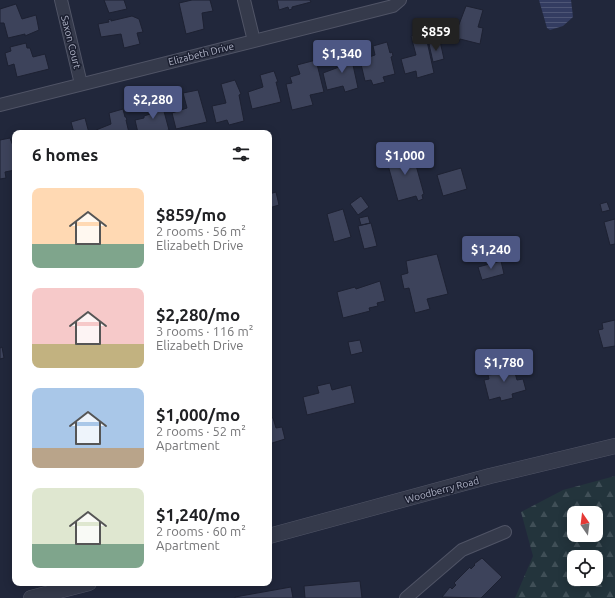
<!DOCTYPE html>
<html lang="en">
<head>
<meta charset="utf-8">
<style>
	body { margin:0; font-family:Ubuntu,sans-serif; background:#f2f2f2; color:#202124; height:100vh; display:flex; flex-direction:column; font-size:15px; white-space:nowrap }
	* { box-sizing:border-box; margin:0 }
	p { font-size:13px; color:#757577 }
	.icon { flex:none; width:22px; height:22px; fill:none; stroke:currentColor; stroke-width:2; stroke-linecap:round; stroke-linejoin:round }
	.map { position:relative; flex:1; overflow:hidden }
	.drawer { position:absolute; left:12px; top:130px; width:260px; height:456px; display:flex; flex-direction:column; background:#fff; border-radius:8px; box-shadow:0 2px 10px #0003 }
	.drawer>* { flex:none }
	.needle { width:26px; rotate:346deg }
	.fabs { position:absolute; left:567px; top:506px; display:grid; gap:8px }
	.fabs a { display:grid; place-items:center; width:36px; height:36px; border-radius:8px; background:#fff; box-shadow:0 2px 10px #0003; font-size:20px }
	.price { position:absolute; translate:-50% -34px; padding:0 9px; border-radius:4px; background:#4d5784; color:#fff; font-size:13px; line-height:26px; filter:drop-shadow(0 1px 2px #0008) }
	.price::after { content:''; position:absolute; left:50%; top:24px; width:12px; height:9px; margin-left:-6px; background:inherit; clip-path:polygon(0 0,100% 0,50% 100%) }
	.price.active { background:#222; color:#fff }
	ul { padding:0; list-style:none }
	li { display:flex; align-items:center; gap:12px; height:100px; padding:0 20px }
	li span { display:grid; place-items:center; flex:none; width:112px; height:80px; border-radius:8px; color:#555 }
	li>.icon { margin-inline-start:auto }
	span .icon { width:48px; height:48px; fill:#fffc; stroke-width:1 }
	li b { font-size:17px }
	h2 { display:flex; justify-content:space-between; align-items:center; height:48px; padding:0 20px; font-size:17px }
	.map>svg:first-child { display:block }
</style>
</head>
<body>
<div class="map">
<svg width="615" height="598" viewBox="0 0 615 598">
	<defs>
		<pattern id="forest-firs" width="22" height="20" patternUnits="userSpaceOnUse"><rect width="22" height="20" fill="#23343c"/><path d="M5 1l3.5 6h-7zM16 11l3.5 6h-7z" fill="#404f57"/></pattern>
		<pattern id="water-rules" width="6" height="5" patternUnits="userSpaceOnUse"><rect width="6" height="5" fill="#333c61"/><path d="M0 2.5h6" fill="none" stroke="#4e5676"/></pattern>
	</defs>
	<rect width="100%" height="100%" fill="#21273b"/>
	<path fill="url(#forest-firs)" fill-rule="evenodd" d="M615 476V598H515L533 556 521 512 563 490ZM574 513H596V535H574ZM574 557H596V579H574Z"/>
	<path fill="url(#water-rules)" d="M539 0H571L573 17 563 26 550 30 547 28Z"/>
	<path fill="#3d435b" stroke="#1d2132" d="M104 0H124L127 9 109 13Z
		M192 0H210L213 11 202 13 204 29 186 34 179 3Z
		M277 0H310L311 2 292 7V9L289 10 288 7 279 10Z
		M16 4 22 19 36 15 39 30 25 36V34L8 38 4 23H0V9Z
		M466 6 483 10 478 27 483 28 480 44 460 39 459 42 441 38 445 24 458 27Z
		M132 16 139 19 143 32 137 33 140 44 124 48 121 34 101 37 98 24 109 22 108 20 111 19V21Z
		M425 32 434 73 417 78 416 71 405 74 401 59 416 55 411 36Z
		M440 41 444 59 433 62 429 44Z
		M387 42 390 53 392 52 393 56 391 57 395 74 383 77 385 82 373 85 371 80 365 81 361 64 367 63 366 61 370 60 369 57 375 55 373 46Z
		M26 43 27 48H30L33 57 45 54 49 69 17 77 14 64 8 66 5 53 11 51 10 47Z
		M350 51 358 88 345 92 343 86 327 90 323 73 339 67 336 55Z
		M316 60 324 92 310 95 313 105 292 110 286 84 292 83 290 77 300 74 297 65Z
		M274 71 278 82H276L281 102 252 109 248 92 263 87 260 75Z
		M235 80 241 94 239 95 244 121 229 125 227 120 216 123 212 106 226 103 221 84Z
		M198 90 207 122 176 129 172 113 187 108 183 93Z
		M161 100 169 130 157 133H138L135 120 144 118V116L150 114 147 103Z
		M123 109 125 117H126L127 120H126L129 133H97L96 130 111 124 109 113Z
		M85 118 89 133H74L71 122Z
		M10 138 15 151 13 152 15 170 5 172 6 178 0 179V140Z
		M412 151 424 194 422 195 423 199 418 201 416 196 398 201 386 158Z
		M461 168 467 189 443 196 437 175Z
		M276 192 279 205 269 208V194Z
		M361 196 369 207 358 215 350 204Z
		M607 202 610 210 602 212 600 204Z
		M343 209 351 237 334 242 327 214Z
		M368 216 370 223 361 225 359 218Z
		M615 219V244L610 245 604 222Z
		M371 223 377 246 364 249 358 226Z
		M437 254 448 294 427 299 430 309 415 313 409 288 404 289 401 275 408 273 406 261Z
		M501 261 504 274 482 280 478 267Z
		M380 281 385 301 377 303 378 306 369 308 370 311 343 318 337 292 355 287 356 289Z
		M615 320V346L603 348 598 330 603 329 602 323Z
		M360 340 363 352 351 355 348 342Z
		M2 347 4 358 0 359V348Z
		M512 362 517 380 523 379 526 390 512 394 513 398 501 401 500 397 489 400 484 380 489 379 488 375 496 374 494 366Z
		M330 383 332 390 351 385 355 403 307 415 303 397 319 393 317 386Z
		M270 417 273 418 276 428 282 427 285 439 269 444V418Z
		M482 558 502 577 481 598 442 597 450 587 452 589 456 585 454 583 470 567 471 569 475 565 474 564Z
		M360 581 362 598H305L304 586Z
		M291 587 293 598H235V597Z"/>
	<g fill="none" stroke-linecap="round" stroke-linejoin="round">
		<g stroke="#505466" stroke-width="14">
			<path id="minor" d="M61 0 81 84
				M244 0 254 41
				M0 105 393 6 400 0
				M406 598 462 550 505 532"/>
		</g>
		<g stroke="#505466" stroke-width="16">
			<path id="tertiary" d="M269 536 490 476 615 446
				M31 598 89 583"/>
		</g>
		<use href="#minor" stroke="#353a4b" stroke-width="12"/>
		<use href="#tertiary" stroke="#353a4b" stroke-width="15"/>
	</g>
	<g text-anchor="middle" dominant-baseline="central" stroke-width="3" stroke-linejoin="round" paint-order="stroke">
		<g font-size="10" fill="#b0b4c7" stroke="#1b1f30">
			<text transform="translate(71 42) rotate(76)">Saxon Court</text>
			<text transform="translate(201 54) rotate(-14)">Elizabeth Drive</text>
			<text transform="translate(442 490) rotate(-15)">Woodberry Road</text>
		</g>
	</g>
</svg>
<div class="fabs">
<a><svg class="needle" viewBox="-14 -14 28 28"><path d="M0-13l5 13h-10z" fill="#e53935"/><path d="M0 13l5-13h-10z" fill="#757577"/></svg></a>
<a><svg class="icon" aria-label="locate" viewBox="0 0 24 24"><circle cx="12" cy="12" r="6"/><path d="M12 2v4M12 18v4M2 12h4M18 12h4"/></svg></a>
</div>
<b class="price active" style="left:436px;top:52px">$859</b>
<b class="price" style="left:342px;top:74px">$1,340</b>
<b class="price" style="left:153px;top:120px">$2,280</b>
<b class="price" style="left:405px;top:176px">$1,000</b>
<b class="price" style="left:491px;top:270px">$1,240</b>
<b class="price" style="left:504px;top:383px">$1,780</b>
<section class="drawer">
<h2>6 homes<svg class="icon" aria-label="filters" viewBox="0 0 24 24"><path d="M4 7h16M4 17h16"/><circle cx="9" cy="7" r="2"/><circle cx="15" cy="17" r="2"/></svg></h2>
<ul>
<li><span style="background:linear-gradient(#ffd9b3 70%,#7fa58c 0)"><svg class="icon" aria-label="home" viewBox="0 0 24 24"><path d="M3 11l9-7 9 7M6 9v11h12V9"/></svg></span><div><b>$859/mo</b><p>2 rooms · 56 m²</p><p>Elizabeth Drive</p></div></li>
<li><span style="background:linear-gradient(#f6c9c9 70%,#c2b280 0)"><svg class="icon" aria-label="home" viewBox="0 0 24 24"><path d="M3 11l9-7 9 7M6 9v11h12V9"/></svg></span><div><b>$2,280/mo</b><p>3 rooms · 116 m²</p><p>Elizabeth Drive</p></div></li>
<li><span style="background:linear-gradient(#a9c7e8 75%,#b9a48a 0)"><svg class="icon" aria-label="home" viewBox="0 0 24 24"><path d="M3 11l9-7 9 7M6 9v11h12V9"/></svg></span><div><b>$1,000/mo</b><p>2 rooms · 52 m²</p><p>Apartment</p></div></li>
<li><span style="background:linear-gradient(#dfe7d0 70%,#7fa58c 0)"><svg class="icon" aria-label="home" viewBox="0 0 24 24"><path d="M3 11l9-7 9 7M6 9v11h12V9"/></svg></span><div><b>$1,240/mo</b><p>2 rooms · 60 m²</p><p>Apartment</p></div></li>
</ul>
</section>
</div>
</body>
</html>
